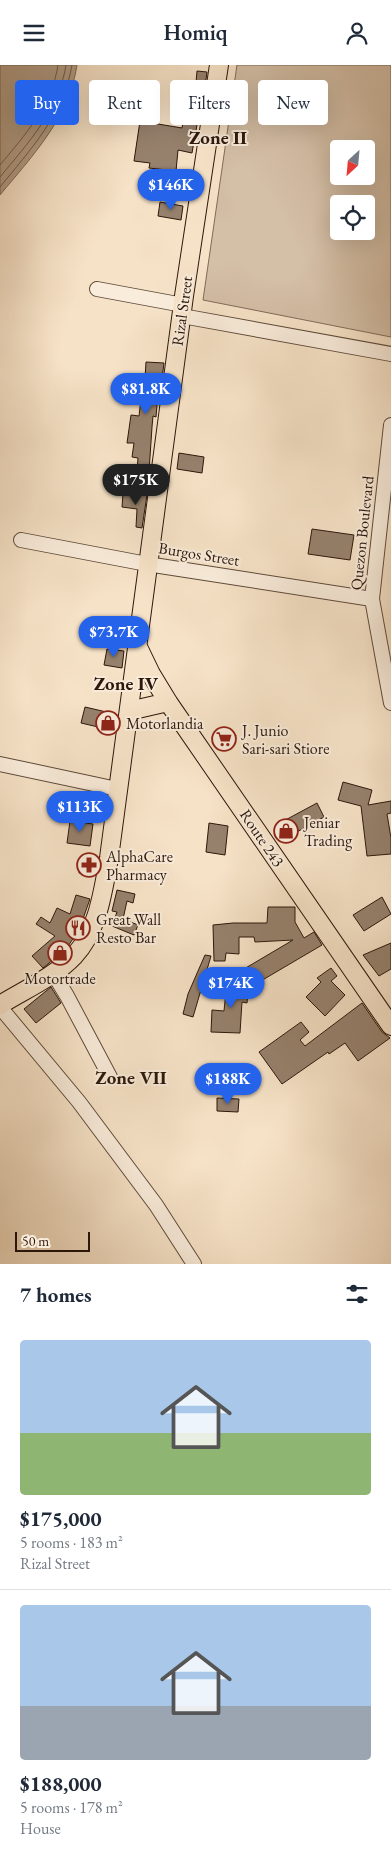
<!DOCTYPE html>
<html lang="en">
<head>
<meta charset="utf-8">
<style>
	body { margin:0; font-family:"EB Garamond",serif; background:#f2f2f3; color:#1f2937; height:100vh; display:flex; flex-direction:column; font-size:19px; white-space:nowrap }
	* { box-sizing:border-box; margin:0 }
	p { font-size:16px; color:#747a83 }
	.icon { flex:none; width:28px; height:28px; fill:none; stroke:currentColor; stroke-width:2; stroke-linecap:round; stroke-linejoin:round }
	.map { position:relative; height:1199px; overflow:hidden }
	.drawer { display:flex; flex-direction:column; background:#fff; flex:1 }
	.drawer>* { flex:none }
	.hud { position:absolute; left:15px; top:15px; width:361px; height:45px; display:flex; gap:10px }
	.needle { width:32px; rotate:206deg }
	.fabs { position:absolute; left:330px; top:75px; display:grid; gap:10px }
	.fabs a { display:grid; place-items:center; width:45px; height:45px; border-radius:5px; background:#fff; box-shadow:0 5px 20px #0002; font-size:25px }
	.scale { position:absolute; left:15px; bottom:12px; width:75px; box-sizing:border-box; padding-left:5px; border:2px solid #2d170b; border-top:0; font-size:14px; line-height:18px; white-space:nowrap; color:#2d170b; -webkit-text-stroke:4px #f9ecdb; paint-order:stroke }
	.price { position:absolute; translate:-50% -42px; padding:0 11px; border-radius:18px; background:#2563eb; color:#fff; font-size:16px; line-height:32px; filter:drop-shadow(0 1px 2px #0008) }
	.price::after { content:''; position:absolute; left:50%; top:30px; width:15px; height:11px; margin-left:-8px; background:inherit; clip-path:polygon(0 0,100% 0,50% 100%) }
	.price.on { background:#222; color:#fff }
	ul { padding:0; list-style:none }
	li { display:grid; align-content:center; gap:10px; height:265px; padding:0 20px }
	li+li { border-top:1px solid #e0e1e3 }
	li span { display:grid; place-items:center; height:155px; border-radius:5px; color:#555 }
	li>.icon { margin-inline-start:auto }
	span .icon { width:90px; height:90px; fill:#fffc; stroke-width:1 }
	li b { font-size:21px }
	h2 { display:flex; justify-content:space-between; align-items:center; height:60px; padding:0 20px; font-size:21px }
	.pill { padding:0 18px; border-radius:5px; background:#fff; box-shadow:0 5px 20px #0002; font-size:18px; line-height:45px }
	.pill.on { background:#2563eb; color:#fff }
	header { display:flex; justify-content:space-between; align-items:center; height:65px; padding:0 20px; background:#fff; font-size:22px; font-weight:600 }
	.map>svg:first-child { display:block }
</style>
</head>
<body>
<header><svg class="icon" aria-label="menu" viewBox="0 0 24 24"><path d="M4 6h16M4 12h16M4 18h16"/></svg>Homiq<svg class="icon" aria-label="person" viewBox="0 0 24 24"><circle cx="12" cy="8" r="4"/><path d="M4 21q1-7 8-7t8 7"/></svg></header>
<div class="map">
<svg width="391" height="1199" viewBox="0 0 391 1199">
	<rect width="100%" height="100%" fill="#f6e2c7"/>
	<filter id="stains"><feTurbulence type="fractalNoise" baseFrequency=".004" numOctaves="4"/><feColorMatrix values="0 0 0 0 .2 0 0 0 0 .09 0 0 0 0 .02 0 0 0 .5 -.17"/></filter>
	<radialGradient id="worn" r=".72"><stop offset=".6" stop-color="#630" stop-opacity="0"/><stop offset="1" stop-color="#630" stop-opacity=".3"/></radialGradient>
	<path fill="#d4bfa7" stroke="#806b59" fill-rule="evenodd" d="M237 0H391V272L203 235ZM339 84H366V111H339ZM339 139H366V166H339Z"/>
	<path fill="#b29d87" stroke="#7d6755" d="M0 0H77C69 53 33 90 0 130Z"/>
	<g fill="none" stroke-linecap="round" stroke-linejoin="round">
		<path stroke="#705a49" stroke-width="1" d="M0 100C25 70 52 40 58 0
			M0 112C28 78 59 45 66 0
			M0 122C30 85 64 49 72 0"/>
	</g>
	<path fill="#96816d" stroke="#2d170b" d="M197 6 207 7 202 42 194 40Z
		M186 40 200 43 192 88 178 85 176 106 149 103 150 98 134 96 140 56 182 63Z
		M160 137 183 141 181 155 158 151Z
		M146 297 164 298 160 329 158 328 156 352 153 351 152 362 149 407 137 406 138 393 132 392 134 378H127L131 350 139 351 142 326 135 325 137 312 145 313Z
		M179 388 204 392 202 408 177 404Z
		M123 428 147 430 142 463 136 462 137 444 122 442Z
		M312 464 354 470 350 495 308 489Z
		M107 584 124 586 122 603 104 600Z
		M85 642 115 649 111 665 81 658Z
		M221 667 236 670 233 681 218 677Z
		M343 717 372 725 368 740 391 736V748L387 749 391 773V789L367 791 361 741 338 735Z
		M88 727 106 731 104 744 85 741Z
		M317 738 324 752 286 773 278 759Z
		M70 756 93 759 90 781 67 778Z
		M209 758 228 761 225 790 206 787Z
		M81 795 94 797 92 810 79 808Z
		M117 825 135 829 133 838 127 836 123 854 138 860 134 870 112 861 117 847 112 846Z
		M76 830 90 834 79 865 66 884 43 903 32 891 55 871 36 859 41 852 50 858 57 843 70 849Z
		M382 832 391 849 364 866 353 850Z
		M268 842H295V857L304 873 314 867 322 880 254 920 244 904 293 875 255 877 254 872H239V889L226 888 225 896H214L213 860 233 858H267Z
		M391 878V904L379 911 363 890Z
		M205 890 211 891 193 952 183 949 188 929Z
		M331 903 337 911 331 916 345 930 325 951 306 932 321 917 317 913Z
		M227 916 249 918 247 938 242 937 240 968 211 967 212 945 224 946Z
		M51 922 61 938 36 958 24 944Z
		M362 938 382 967 390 973 358 996 345 978 329 989 328 987 282 1019 259 987 301 957 309 967 300 975 305 981Z
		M217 1033 239 1034 238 1047 217 1046Z"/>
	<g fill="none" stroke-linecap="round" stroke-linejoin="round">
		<g stroke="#5f4a3a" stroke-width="16">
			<path id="minor" d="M97 224 183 240
				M182 251 391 289
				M391 360 372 534 391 638
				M21 475 147 499 372 534
				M0 699 117 724
				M53 908 67 931 110 1012
				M0 942 79 1037 156 1140 194 1199"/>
		</g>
		<g stroke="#2d170b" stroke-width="20">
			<path id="major" d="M138 582 151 609 168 637 391 961
				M129 646 168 637
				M0 940C24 925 54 912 74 891 98 866 103 826 109 793L184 231 219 0"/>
		</g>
		<use href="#minor" stroke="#f9ecdb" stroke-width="14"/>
		<use href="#major" stroke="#f6e2c7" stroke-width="18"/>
	</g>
	<defs>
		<g id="shop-ring" transform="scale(1.25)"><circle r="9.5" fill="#f9ecdb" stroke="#8f2418" stroke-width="1.5"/><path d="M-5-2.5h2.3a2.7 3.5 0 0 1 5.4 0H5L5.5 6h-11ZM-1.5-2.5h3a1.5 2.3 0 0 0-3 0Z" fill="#8f2418"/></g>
		<g id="supermarket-ring" transform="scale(1.25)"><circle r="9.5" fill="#f9ecdb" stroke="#8f2418" stroke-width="1.5"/><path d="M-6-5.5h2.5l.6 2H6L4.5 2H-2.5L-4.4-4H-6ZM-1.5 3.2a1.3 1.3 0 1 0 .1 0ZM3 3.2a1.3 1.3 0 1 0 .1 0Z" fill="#8f2418"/></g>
		<g id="pharmacy-ring" transform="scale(1.25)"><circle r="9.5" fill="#f9ecdb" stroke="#8f2418" stroke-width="1.5"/><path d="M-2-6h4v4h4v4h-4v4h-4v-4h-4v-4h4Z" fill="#8f2418"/></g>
		<g id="restaurant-ring" transform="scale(1.25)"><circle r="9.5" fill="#f9ecdb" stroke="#8f2418" stroke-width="1.5"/><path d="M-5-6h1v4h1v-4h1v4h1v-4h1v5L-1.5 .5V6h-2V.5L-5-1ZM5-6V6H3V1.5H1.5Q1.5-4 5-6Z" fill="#8f2418"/></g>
	</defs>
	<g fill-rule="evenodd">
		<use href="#shop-ring" x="108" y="658"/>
		<use href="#supermarket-ring" x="224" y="674"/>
		<use href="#shop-ring" x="286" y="766"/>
		<use href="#pharmacy-ring" x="89" y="800"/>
		<use href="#restaurant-ring" x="78" y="863"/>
		<use href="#shop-ring" x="60" y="888"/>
	</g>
	<g text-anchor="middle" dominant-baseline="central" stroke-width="4" stroke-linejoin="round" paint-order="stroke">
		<g font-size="16" fill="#2d170b" stroke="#f9ecdb">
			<text transform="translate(182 246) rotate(-82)">Rizal Street</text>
			<text transform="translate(362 468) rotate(-84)">Quezon Boulevard</text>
			<text transform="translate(199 489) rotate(9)">Burgos Street</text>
			<text transform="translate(262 773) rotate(56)">Route 243</text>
		</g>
		<g font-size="16" fill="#2d170b" stroke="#f9ecdb" text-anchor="start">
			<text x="126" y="658">Motorlandia</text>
			<text x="242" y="665">J. Junio<tspan x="242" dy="18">Sari-sari Stiore</tspan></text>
			<text x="304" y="757">Jeniar<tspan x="304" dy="18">Trading</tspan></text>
			<text x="106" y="791">AlphaCare<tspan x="106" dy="18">Pharmacy</tspan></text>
			<text x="96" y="854">Great Wall<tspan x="96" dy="18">Resto Bar</tspan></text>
			<text x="60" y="913" text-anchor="middle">Motortrade</text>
		</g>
		<g font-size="19" font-weight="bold" fill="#2d170b" stroke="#f9ecdb">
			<text x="218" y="72">Zone II</text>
			<text x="126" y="618">Zone IV</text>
			<text x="131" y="1012">Zone VII</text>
		</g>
	</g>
	<rect width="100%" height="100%" filter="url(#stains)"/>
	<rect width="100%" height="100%" fill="url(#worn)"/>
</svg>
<div class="fabs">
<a><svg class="needle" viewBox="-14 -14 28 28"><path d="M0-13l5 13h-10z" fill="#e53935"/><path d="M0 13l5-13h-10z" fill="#747a83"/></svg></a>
<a><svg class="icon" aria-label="locate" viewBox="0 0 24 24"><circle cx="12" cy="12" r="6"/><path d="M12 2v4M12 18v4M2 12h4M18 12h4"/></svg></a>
</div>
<div class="scale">50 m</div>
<b class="price" style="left:171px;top:146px">$146K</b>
<b class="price" style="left:146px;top:350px">$81.8K</b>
<b class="price on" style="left:136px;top:441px">$175K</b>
<b class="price" style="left:114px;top:593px">$73.7K</b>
<b class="price" style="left:80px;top:768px">$113K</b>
<b class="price" style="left:231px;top:944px">$174K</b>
<b class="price" style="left:228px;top:1040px">$188K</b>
<div class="hud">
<a class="pill on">Buy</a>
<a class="pill">Rent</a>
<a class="pill">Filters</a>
<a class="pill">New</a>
</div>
</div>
<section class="drawer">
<h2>7 homes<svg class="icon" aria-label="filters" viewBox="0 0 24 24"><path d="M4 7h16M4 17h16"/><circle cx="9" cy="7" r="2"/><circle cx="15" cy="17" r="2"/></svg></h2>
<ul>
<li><span style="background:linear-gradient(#a9c7e8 60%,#8fb573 0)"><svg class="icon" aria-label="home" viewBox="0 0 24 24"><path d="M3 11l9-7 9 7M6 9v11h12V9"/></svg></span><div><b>$175,000</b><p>5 rooms · 183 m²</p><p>Rizal Street</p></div></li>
<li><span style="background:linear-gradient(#a9c7e8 65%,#9aa5b1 0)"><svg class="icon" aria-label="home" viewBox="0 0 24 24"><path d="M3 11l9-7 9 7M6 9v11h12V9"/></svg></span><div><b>$188,000</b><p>5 rooms · 178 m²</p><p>House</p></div></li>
</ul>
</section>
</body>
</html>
